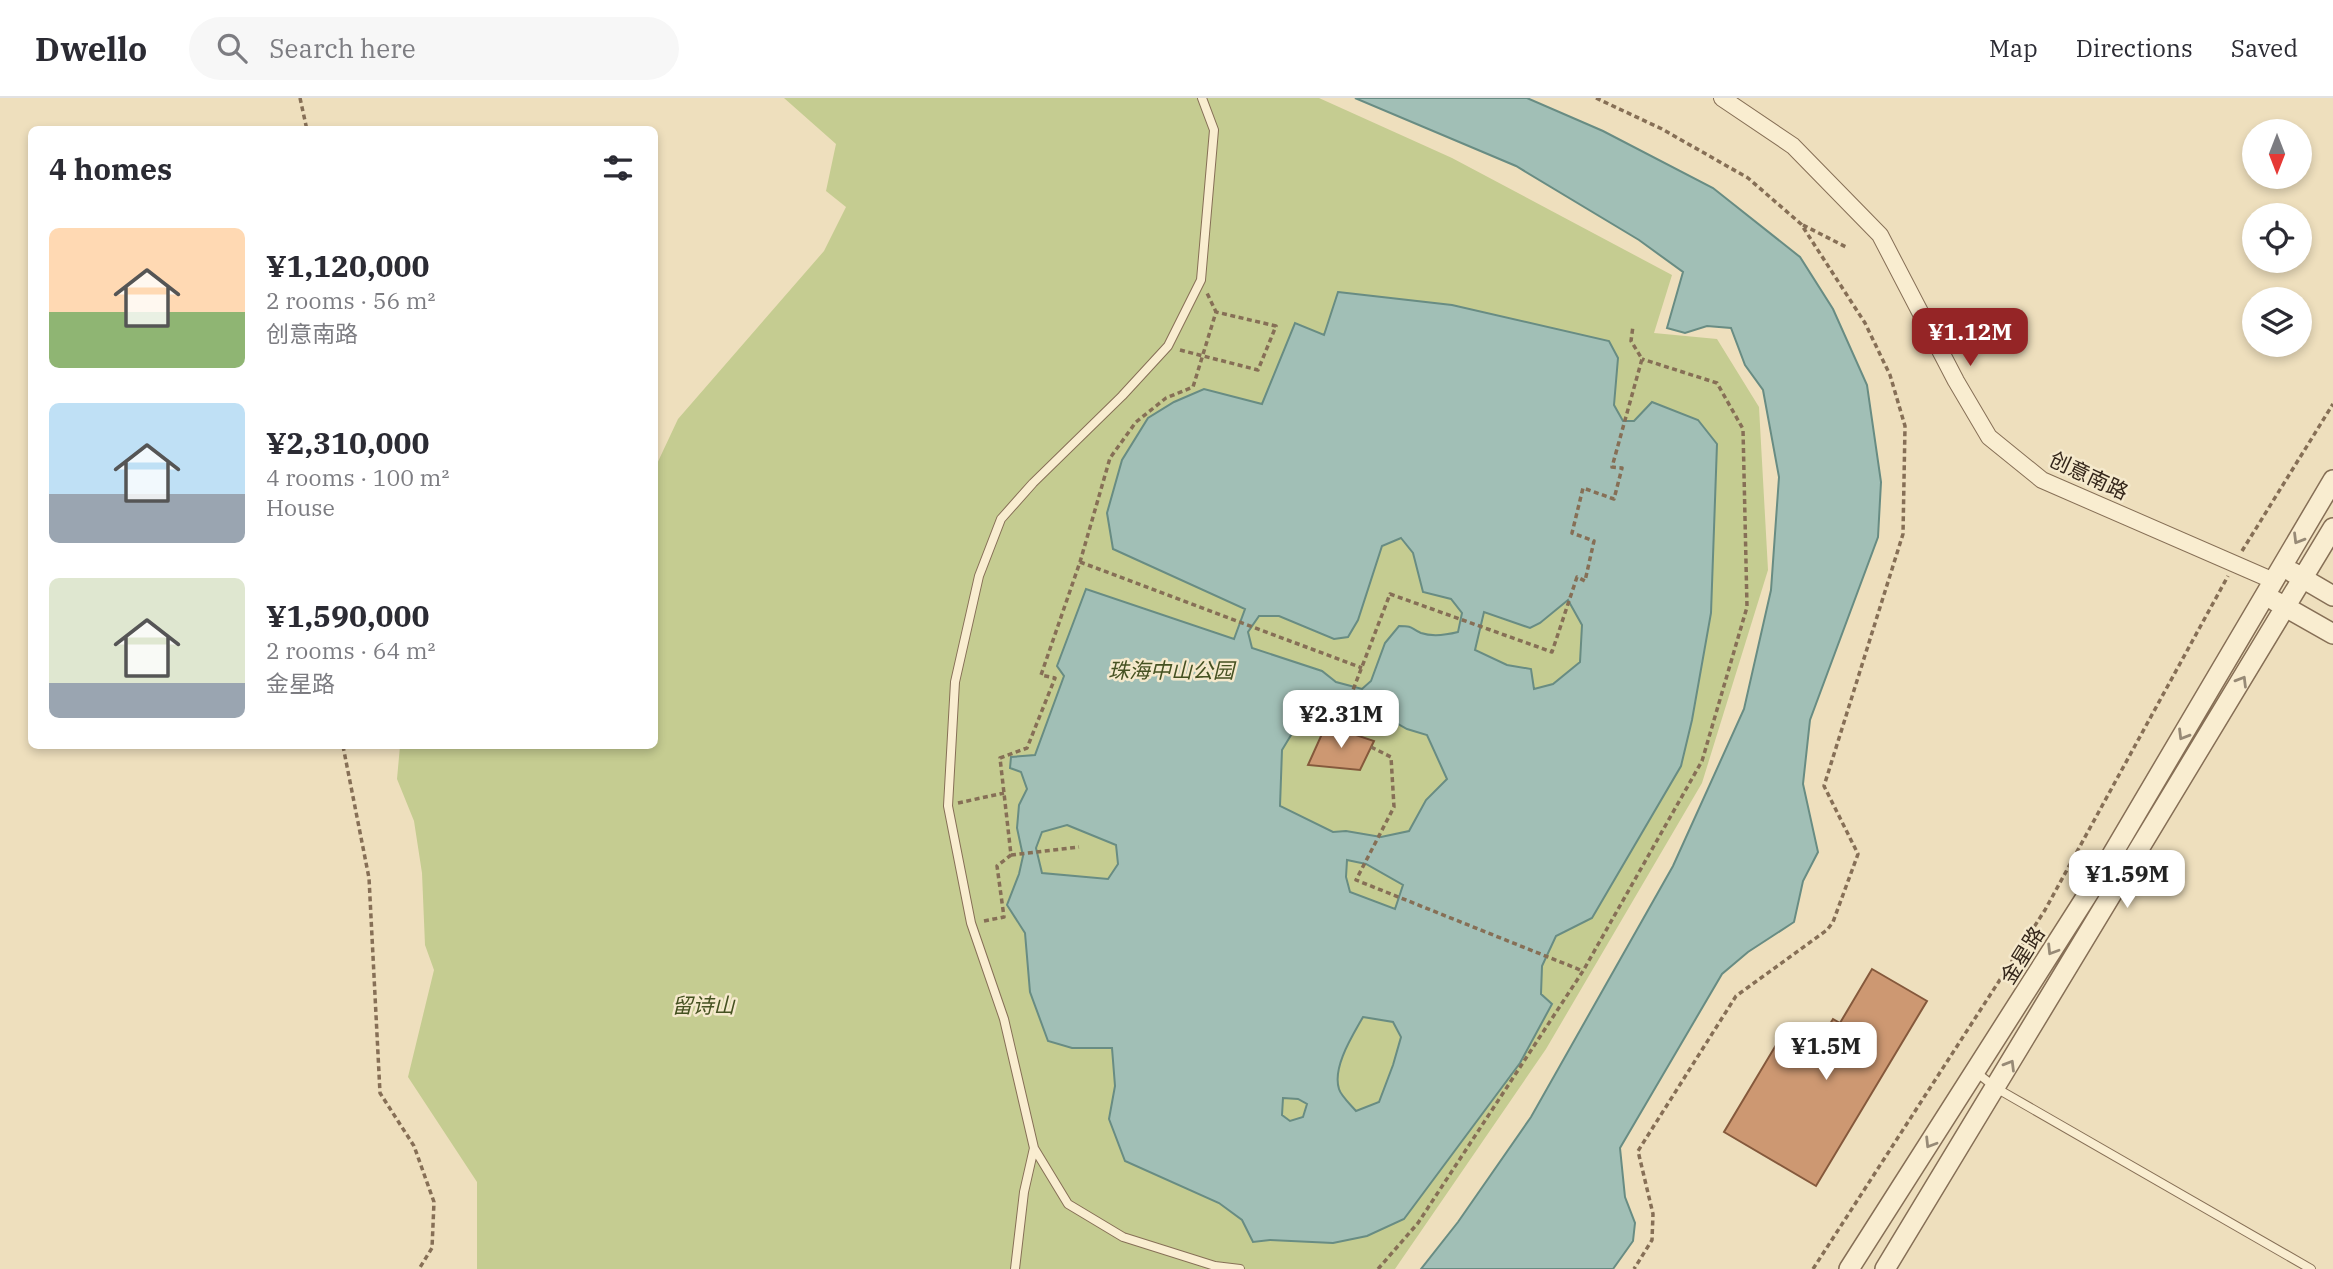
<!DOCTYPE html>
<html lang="en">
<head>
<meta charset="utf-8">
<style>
	body { margin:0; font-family:"IBM Plex Serif","Noto Sans SC",serif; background:#f7f7f7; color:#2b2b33; height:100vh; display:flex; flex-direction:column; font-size:26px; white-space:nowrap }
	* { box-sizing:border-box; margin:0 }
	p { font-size:23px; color:#7c7c81 }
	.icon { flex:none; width:38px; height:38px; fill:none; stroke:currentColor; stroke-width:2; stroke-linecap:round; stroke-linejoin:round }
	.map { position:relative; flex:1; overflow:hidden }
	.details { position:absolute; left:28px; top:28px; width:630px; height:623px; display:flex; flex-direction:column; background:#fff; border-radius:10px; box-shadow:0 4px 10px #0003 }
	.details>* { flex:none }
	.needle { width:46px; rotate:180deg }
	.controls { position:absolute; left:2242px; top:21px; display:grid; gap:14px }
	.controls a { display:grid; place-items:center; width:70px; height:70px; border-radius:50%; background:#fff; box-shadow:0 4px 10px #0003; font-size:35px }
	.price { position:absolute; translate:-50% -60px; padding:0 16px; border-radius:14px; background:#fff; color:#222; font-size:23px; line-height:46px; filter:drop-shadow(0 2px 4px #0008) }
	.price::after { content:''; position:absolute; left:50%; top:42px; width:21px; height:16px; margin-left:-10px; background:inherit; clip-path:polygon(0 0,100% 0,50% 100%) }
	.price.selected { background:#952526; color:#fff }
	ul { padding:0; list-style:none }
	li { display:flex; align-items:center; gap:21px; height:175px; padding:0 21px }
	li span { display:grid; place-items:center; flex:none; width:196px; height:140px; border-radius:10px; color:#555 }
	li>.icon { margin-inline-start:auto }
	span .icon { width:84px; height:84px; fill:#fffc; stroke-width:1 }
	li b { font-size:30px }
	h2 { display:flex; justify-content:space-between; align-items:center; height:84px; padding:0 21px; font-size:30px }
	header { display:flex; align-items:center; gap:42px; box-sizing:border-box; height:98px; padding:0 35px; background:#fff; border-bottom:2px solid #e1e1e2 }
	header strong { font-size:33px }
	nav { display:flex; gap:38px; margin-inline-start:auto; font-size:24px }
	.search { width:490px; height:63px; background:#f7f7f7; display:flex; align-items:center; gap:18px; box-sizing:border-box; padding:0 24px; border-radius:38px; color:#7c7c81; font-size:26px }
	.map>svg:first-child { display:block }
</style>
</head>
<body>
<header>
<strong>Dwello</strong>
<div class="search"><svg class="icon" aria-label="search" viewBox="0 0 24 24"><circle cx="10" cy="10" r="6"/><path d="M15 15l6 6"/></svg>Search here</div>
<nav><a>Map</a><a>Directions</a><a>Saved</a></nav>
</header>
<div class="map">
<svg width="2333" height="1171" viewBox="0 0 2333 1171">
	<rect width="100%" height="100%" fill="#eedfbd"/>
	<path fill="#c5cc91" d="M784 0H1319L1452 60 1672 177 1654 235 1717 241 1759 309 1768 472 1702 685 1546 951 1395 1171H477V1084L408 979 434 872 425 847 422 775 414 723 397 681 400 648H654L655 370 678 321 824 153 846 109 826 93 836 46Z"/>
	<path fill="#a1bfb6" stroke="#688c83" stroke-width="2" fill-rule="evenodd" d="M1355 0H1527L1603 33 1713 90 1800 159 1833 211 1867 287 1881 384 1878 439 1810 622 1803 686 1818 754 1803 783 1794 824 1748 854 1722 876 1620 1050 1625 1099 1635 1125 1633 1143 1613 1171H1421L1458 1124 1531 1019 1673 768 1744 611 1771 492 1779 379 1763 292 1745 267 1731 230 1707 228 1685 235 1667 230 1683 174 1639 142 1516 68Z
		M1338 194 1452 207 1609 243 1618 260 1614 307 1623 323H1634L1652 304 1698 322 1717 346 1711 515 1692 622 1681 668 1592 820 1556 838 1542 868 1541 896 1552 906 1520 965 1404 1121 1367 1138 1333 1145 1270 1142 1253 1144 1242 1122 1219 1105 1125 1063 1109 1021 1115 988 1112 950H1072L1048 943 1030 894 1025 835 1007 807 1019 776 1023 758 1017 730 1019 707 1027 691 1021 674 1010 670 1011 659 1035 657 1064 578 1057 568 1086 491 1234 541 1245 511 1113 451 1107 415 1122 362 1148 320 1174 304 1204 291 1262 306 1295 225 1324 237ZM1401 440 1413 455 1423 494 1451 501 1462 515 1458 534C1446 537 1433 539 1421 535 1410 530 1414 528 1399 528L1385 545 1371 583 1362 591 1336 584 1322 573 1252 550 1248 534 1259 518H1279L1334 541 1348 539 1358 522 1382 448ZM1568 502 1582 527 1580 564 1553 586 1534 591 1531 571 1507 567 1475 552 1484 514 1530 530 1540 525ZM1340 593 1407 631 1427 637 1447 681 1426 702 1409 733 1381 739 1346 733 1333 734 1280 708 1282 652 1311 604ZM1067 727 1116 747 1118 766 1108 781 1042 775 1036 750 1042 734ZM1347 762 1366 766 1403 787 1395 811 1350 794 1346 779ZM1363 919 1393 924 1401 939 1393 967 1379 1004 1356 1013C1351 1007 1341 998 1339 991 1332 969 1353 937 1363 919ZM1283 1000 1298 1001 1307 1006 1303 1019 1290 1023 1282 1017Z"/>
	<path fill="#cd9872" stroke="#85593c" stroke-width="2" d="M1326 627 1374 643 1360 672 1308 667Z
		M1872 871 1927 903 1816 1088 1724 1034 1776 947 1806 965 1833 921 1840 925Z"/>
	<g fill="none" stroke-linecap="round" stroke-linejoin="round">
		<g stroke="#866f56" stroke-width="10">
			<path id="service" d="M1976 974 1996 990 2311 1171
				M1034 1050 1068 1106 1123 1139 1215 1168 1240 1171
				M1015 1171 1024 1094 1034 1050 1004 921 971 825 948 708 955 584 979 478 1001 421 1033 385 1122 298 1168 248 1201 182 1214 32 1202 0"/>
		</g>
		<g stroke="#866f56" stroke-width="18">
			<path id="minor" d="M1722 0 1793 48 1880 137 1956 283 1989 339 2042 382 2274 483"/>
		</g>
		<g stroke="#866f56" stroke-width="22">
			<path id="tertiary" d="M2292 474 2333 498
				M2275 503 2333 536
				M1849 1171 2100 777 2333 382
				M1885 1171 2333 430"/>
		</g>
		<path stroke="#866f56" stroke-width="3.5" stroke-dasharray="5 3.5" stroke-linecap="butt" d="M300 0 307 32
			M1596 0 1662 31 1748 80 1801 126 1865 225 1890 277 1905 328 1903 436 1824 688 1858 756 1833 824 1827 832 1736 898 1638 1053 1653 1116 1652 1142 1634 1171
			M1803 127 1848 150
			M1180 252 1258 272 1276 228 1216 214
			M2242 453 2333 306
			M1080 464 1362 570
			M1338 631 1390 496 1552 554 1577 479 1585 483 1594 443 1572 435 1583 390 1614 401 1622 370 1612 369 1642 261 1631 243 1633 228
			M343 648 369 780 380 995 414 1048 434 1104 432 1150 419 1171
			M1371 649 1391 659 1394 709 1356 782 1583 873
			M958 705 1004 695
			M1011 757 1079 749
			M984 823 1004 819 997 768 1011 757 1000 660 1027 650 1055 580 1041 577 1080 464 1110 360 1136 324 1166 300 1193 289 1216 214 1207 195
			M1378 1171 1418 1125 1583 873 1702 663 1747 509 1743 331 1717 285 1642 261
			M1813 1171 2045 812 2228 478"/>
		<use href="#service" stroke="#f9edd0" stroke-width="8"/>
		<use href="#minor" stroke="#f9edd0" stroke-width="16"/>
		<use href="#tertiary" stroke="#f9edd0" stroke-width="19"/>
	</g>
	<defs><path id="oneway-chevron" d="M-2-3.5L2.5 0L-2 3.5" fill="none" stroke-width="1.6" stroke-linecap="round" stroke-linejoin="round" transform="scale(1.75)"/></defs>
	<g stroke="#978a76">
		<use href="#oneway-chevron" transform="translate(2298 441) rotate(121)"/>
		<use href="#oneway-chevron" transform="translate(2242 583) rotate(-59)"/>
		<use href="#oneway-chevron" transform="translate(2183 637) rotate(121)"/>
		<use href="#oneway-chevron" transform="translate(2052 852) rotate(122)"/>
		<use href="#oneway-chevron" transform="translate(2010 967) rotate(-59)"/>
		<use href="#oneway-chevron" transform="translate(1930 1045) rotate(122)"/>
	</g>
	<g text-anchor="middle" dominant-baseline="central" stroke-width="5" stroke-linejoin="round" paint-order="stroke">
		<g font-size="21" fill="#35271b" stroke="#f5e9cc">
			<text transform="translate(2089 377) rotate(25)">创意南路</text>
			<text transform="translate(2022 857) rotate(-58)">金星路</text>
		</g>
		<g font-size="21" font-style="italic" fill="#455121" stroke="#f5e9cc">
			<text x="1171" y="572">珠海中山公园</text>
			<text x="703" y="907">留诗山</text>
		</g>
	</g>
</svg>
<div class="controls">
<a><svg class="needle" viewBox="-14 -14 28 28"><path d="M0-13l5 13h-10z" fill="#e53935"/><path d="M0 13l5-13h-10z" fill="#7c7c81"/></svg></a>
<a><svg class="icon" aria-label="locate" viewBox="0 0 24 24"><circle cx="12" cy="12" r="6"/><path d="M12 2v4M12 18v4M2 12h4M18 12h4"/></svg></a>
<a><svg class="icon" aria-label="layers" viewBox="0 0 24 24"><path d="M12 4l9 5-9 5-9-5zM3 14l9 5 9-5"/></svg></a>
</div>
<b class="price selected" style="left:1970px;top:270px">¥1.12M</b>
<b class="price" style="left:1341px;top:652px">¥2.31M</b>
<b class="price" style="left:2127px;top:812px">¥1.59M</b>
<b class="price" style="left:1826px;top:984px">¥1.5M</b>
<section class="details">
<h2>4 homes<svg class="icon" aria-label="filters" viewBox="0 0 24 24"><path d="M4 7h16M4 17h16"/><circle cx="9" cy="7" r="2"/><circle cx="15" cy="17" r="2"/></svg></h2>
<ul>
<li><span style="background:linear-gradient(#ffd9b3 60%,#8fb573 0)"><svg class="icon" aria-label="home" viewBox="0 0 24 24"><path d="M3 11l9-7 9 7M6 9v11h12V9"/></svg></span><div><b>¥1,120,000</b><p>2 rooms · 56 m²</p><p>创意南路</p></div></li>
<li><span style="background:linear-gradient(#bfe0f5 65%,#9aa5b1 0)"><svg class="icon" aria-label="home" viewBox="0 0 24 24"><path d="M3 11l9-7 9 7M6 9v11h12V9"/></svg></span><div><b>¥2,310,000</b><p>4 rooms · 100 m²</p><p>House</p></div></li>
<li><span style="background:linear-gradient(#dfe7d0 75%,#9aa5b1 0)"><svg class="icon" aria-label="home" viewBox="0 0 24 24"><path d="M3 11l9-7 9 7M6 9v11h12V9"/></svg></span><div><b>¥1,590,000</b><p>2 rooms · 64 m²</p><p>金星路</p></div></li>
</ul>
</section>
</div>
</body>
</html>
